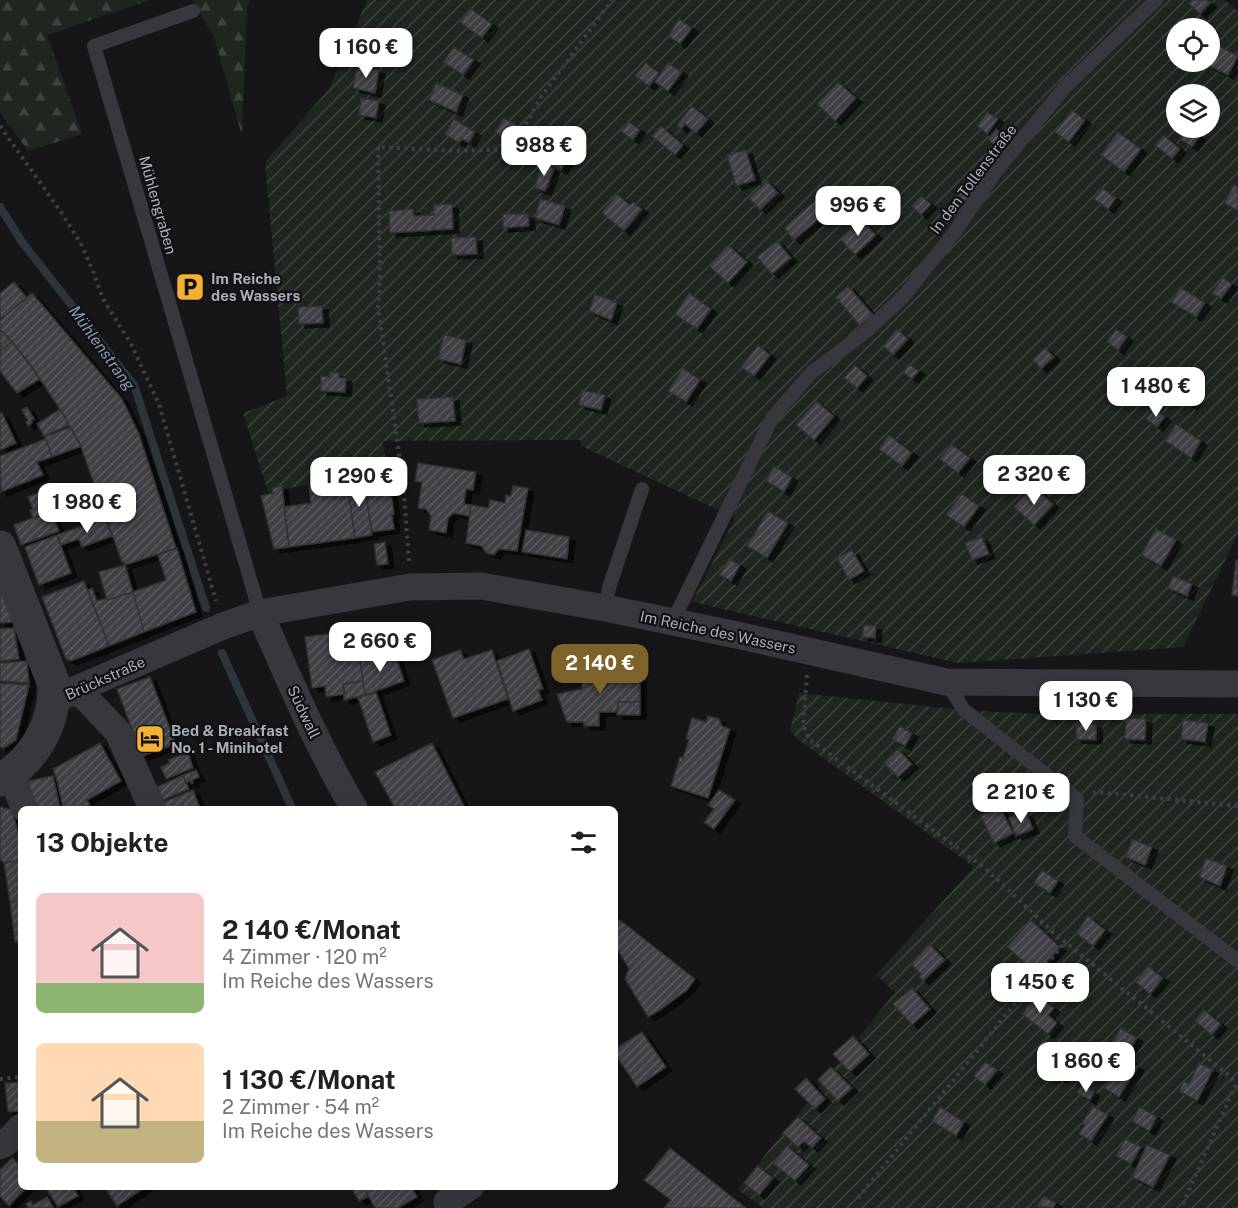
<!DOCTYPE html>
<html lang="de">
<head>
<meta charset="utf-8">
<style>
	body { margin:0; font-family:"Public Sans",sans-serif; background:#f6f6f6; color:#202124; height:100vh; display:flex; flex-direction:column; font-size:22px; white-space:nowrap }
	* { box-sizing:border-box; margin:0 }
	p { font-size:20px; color:#757577 }
	.icon { flex:none; width:33px; height:33px; fill:none; stroke:currentColor; stroke-width:2; stroke-linecap:round; stroke-linejoin:round }
	.map { position:relative; flex:1; overflow:hidden }
	.panel { position:absolute; left:18px; top:806px; width:600px; height:384px; display:flex; flex-direction:column; background:#fff; border-radius:9px; box-shadow:0 6px 24px #0002 }
	.panel>* { flex:none }
	.fabs { position:absolute; left:1166px; top:18px; display:grid; gap:12px }
	.fabs a { display:grid; place-items:center; width:54px; height:54px; border-radius:50%; background:#fff; box-shadow:0 6px 24px #0002; font-size:30px }
	.price { position:absolute; translate:-50% -51px; padding:0 14px; border-radius:12px; background:#fff; color:#222; font-size:20px; line-height:39px; filter:drop-shadow(0 2px 3px #0008) }
	.price::after { content:''; position:absolute; left:50%; top:36px; width:18px; height:14px; margin-left:-9px; background:inherit; clip-path:polygon(0 0,100% 0,50% 100%) }
	.price.active { background:#7e622b; color:#fff }
	ul { padding:0; list-style:none }
	li { display:flex; align-items:center; gap:18px; height:150px; padding:0 18px }
	li span { display:grid; place-items:center; flex:none; width:168px; height:120px; border-radius:9px; color:#555 }
	li>.icon { margin-inline-start:auto }
	span .icon { width:72px; height:72px; fill:#fffc; stroke-width:1 }
	li b { font-size:26px }
	h2 { display:flex; justify-content:space-between; align-items:center; height:72px; padding:0 18px; font-size:26px }
	.map>svg:first-child { display:block }
</style>
</head>
<body>
<div class="map">
<svg width="1238" height="1208" viewBox="0 0 1238 1208">
	<defs>
		<pattern id="forest-firs" width="22" height="20" patternUnits="userSpaceOnUse" patternTransform="scale(1.5)"><rect width="22" height="20" fill="#1e261f"/><path d="M5 1l3.5 6h-7zM16 11l3.5 6h-7z" fill="#3c433d"/></pattern>
		<pattern id="garden-furrows" width="10" height="10" patternUnits="userSpaceOnUse" patternTransform="scale(1.5)"><rect width="10" height="10" fill="#1e261f"/><path d="M-1 1l2-2M0 10L10 0M9 11l2-2" fill="none" stroke="#3c433d"/></pattern>
		<pattern id="building-hatch" width="6" height="6" patternUnits="userSpaceOnUse" patternTransform="scale(1.5)"><rect width="6" height="6" fill="#404145"/><path d="M-1 1l2-2M0 6l6-6M5 7l2-2" fill="none" stroke="#595a5e"/></pattern>
		<filter id="shadow"><feDropShadow dx="6" dy="4" stdDeviation="0" flood-color="#0009"/></filter>
	</defs>
	<rect width="100%" height="100%" fill="#161618"/>
	<path fill="url(#forest-firs)" d="M0 0H150L47 35 82 134 28 151 0 112Z
		M192 0H250L247 7 242 136 214 37Z"/>
	<path fill="url(#garden-furrows)" fill-rule="evenodd" d="M367 0H1225L1238 11V534L1183 647 958 663 692 602 735 518 581 446 580 440 383 441 387 470 268 492 243 413 287 396 265 162 329 89ZM1176 28H1209V62H1176ZM1176 94H1209V128H1176Z
		M799 693 964 710 1037 714H1238V1208H763L738 1189 895 992 876 975 974 867 800 741 790 731Z"/>
	<g fill="none" stroke-linecap="round" stroke-linejoin="round">
		<path stroke="#2c353c" stroke-width="8" d="M0 207 22 242 134 385 206 608
			M222 653 292 808"/>
	</g>
	<path fill="url(#building-hatch)" stroke="#303034" stroke-width="1.5" filter="url(#shadow)" d="M1192 0H1207L1210 3 1200 14 1189 4Z
		M470 8 492 24 482 38 460 22Z
		M679 19 692 28 680 44 668 36Z
		M1217 45 1238 56 1228 75 1207 65Z
		M454 47 474 60 463 75 443 62Z
		M646 63 659 73 649 86 635 76Z
		M668 63 682 72 668 91 655 82Z
		M357 66 379 70 375 93 353 88Z
		M838 82 856 98 835 121 817 104Z
		M436 83 463 95 456 112 429 100Z
		M361 98 379 101 376 118 359 115Z
		M692 106 708 119 696 133 685 124 681 129 677 125Z
		M1072 110 1085 120 1069 142 1055 132Z
		M987 112 998 119 987 134 977 126Z
		M504 118 519 127 510 142 495 132Z
		M454 119 475 132 469 143 462 139 459 143 445 134Z
		M628 121 640 130 633 140 621 131Z
		M661 126 683 145 675 155 652 136Z
		M1188 128 1200 136 1192 147 1180 139Z
		M548 129 575 149 561 170 552 165 534 151Z
		M996 129 1010 139 1001 150 988 140Z
		M1118 132 1141 149 1124 172 1101 155Z
		M1164 135 1180 149 1172 159 1155 145Z
		M746 150 755 180 736 186 727 155Z
		M542 161 554 169 545 191 535 188Z
		M976 171 985 178 966 202 957 195Z
		M767 181 778 193 760 210 749 198Z
		M835 183 846 196 794 240 784 228Z
		M1234 185 1238 187V211L1224 203Z
		M1102 188 1116 198 1108 209 1094 199Z
		M617 194 630 205 633 202 642 209 624 231 602 213Z
		M921 196 931 204 921 215 912 206Z
		M540 199 565 206 559 225 535 218Z
		M452 204 453 229 390 233 389 211 413 209 414 216 434 215V205Z
		M503 214H528L529 226 503 228Z
		M861 220 876 235 855 255 840 239Z
		M476 237 477 254 452 255 451 238Z
		M777 241 791 258 772 274 757 257Z
		M728 245 747 262 728 283 709 266Z
		M1223 278 1232 284 1221 299 1212 293Z
		M14 282 27 298 2 318 0 316V293Z
		M848 286 873 315 860 326 836 297Z
		M1180 287 1205 303 1196 317 1171 302Z
		M32 293 122 399 139 434 176 548 125 565 124 561 122 562 80 444 60 409 28 361 0 329V320Z
		M689 293 711 309 697 329 675 314Z
		M595 294 617 303 611 320 589 311Z
		M322 306 323 323 299 324 298 307Z
		M0 329 12 341 0 351Z
		M897 329 908 339 893 355 883 346Z
		M1116 329 1127 337 1118 350 1107 342Z
		M444 335 466 340 461 364 438 359Z
		M12 341 40 379 17 393 0 371V351Z
		M758 345 770 355 754 376 741 367Z
		M1045 348 1054 357 1041 369 1033 360Z
		M909 364 919 371 912 379 903 372Z
		M855 365 867 376 857 388 844 378Z
		M683 368 700 380 686 402 668 391Z
		M330 372 339 373V378H346L345 392 321 391V376L330 377Z
		M1177 377 1196 390 1194 395 1197 397 1191 406 1168 390Z
		M582 390 605 395 601 410 579 405Z
		M453 397 455 421 419 423 417 399Z
		M816 401 834 416 814 440 796 425Z
		M27 407 34 419 31 420 32 423 28 426 26 422 28 421 22 410Z
		M60 409 69 425 44 436 37 424Z
		M1154 409 1165 417 1157 427 1146 419Z
		M0 413H2L16 443 0 450Z
		M1176 424 1201 441 1191 458 1165 441Z
		M70 427 81 446 52 457 45 437Z
		M889 435 912 453 902 466 879 449Z
		M46 439 52 457 37 462 43 475 1 492 0 456Z
		M951 444 970 458 958 473 940 459Z
		M418 463 476 472 473 490 466 489 464 504 471 505 469 516 454 513 448 518 446 533 429 530 431 516 426 509 418 508 422 482 415 481Z
		M774 466 792 477 784 492 766 481Z
		M389 478 394 514 392 515 394 529 372 532 364 482Z
		M364 479 372 535 355 538 347 481Z
		M347 481 355 538 289 547 284 507 311 503 309 487Z
		M282 486 289 547 274 549 261 496 273 493 272 488Z
		M513 486 528 488 517 551 499 549 494 555 487 553 481 546 466 543 471 505 488 508 490 500 505 503 506 495 511 496Z
		M1033 486 1053 504 1034 525 1014 507Z
		M44 491 51 511 33 518 30 510 33 509 28 497Z
		M962 494 979 506 964 527 946 515Z
		M51 511 59 531 21 545 14 525Z
		M768 511 788 523 767 558 747 546Z
		M105 518 112 536 82 547 79 539 61 545 57 535Z
		M1156 529 1176 540 1161 566 1141 555Z
		M526 530 569 537 567 559 522 552Z
		M57 535 71 573 39 585 25 547Z
		M982 537 989 554 972 560 965 543Z
		M385 542 388 564 377 565 374 544Z
		M177 548 196 612 144 632 133 592 166 580 158 555Z
		M852 550 864 571 849 580 837 558Z
		M729 559 740 565 731 581 720 575Z
		M1236 560H1238V596L1232 595Z
		M125 565 133 592 107 600 99 572Z
		M1173 576 1192 584 1187 596 1168 588Z
		M0 580 13 622 0 623Z
		M84 581 109 646 71 661 66 659 42 597Z
		M92 588 97 601 107 598V600L133 592 144 632 109 646 88 590Z
		M864 625 876 626 875 638 862 637Z
		M14 628 19 659 0 661V629Z
		M356 630 363 681 343 684 345 694 326 697 325 686 312 688 305 637Z
		M529 649 543 689 538 690 542 700 513 711 497 661Z
		M460 650 464 659 492 650 508 699 453 718 432 660Z
		M395 654 404 681 365 695 360 659Z
		M27 661 29 683 0 681V663Z
		M609 666H613V672H640V702H618V712H599V726H584V722H567L557 694 582 689V672H596Z
		M150 677 176 744 142 756 117 689Z
		M363 681 365 695 344 700 343 684Z
		M0 683 29 685 16 740 4 748 0 747Z
		M376 692 391 735 373 742 358 698Z
		M618 702H640V715H617Z
		M708 716 719 719 722 726 730 729 708 798 671 786 680 757 683 758 689 740 686 739 692 718 706 722Z
		M1126 718 1146 719 1145 740 1125 739Z
		M1183 720 1208 723 1205 742 1181 739Z
		M1077 724H1096V740L1076 739Z
		M900 726 912 733 905 746 892 739Z
		M100 743 121 781 87 800 90 805 82 808H63L57 780 53 769Z
		M432 743 465 808H395L375 772Z
		M898 749 912 764 898 777 884 763Z
		M188 752 193 768 166 779 161 767 170 763 168 760Z
		M196 770 199 777 192 780 193 783 191 784 190 781 186 783 183 775Z
		M183 775 189 789 163 800 157 787Z
		M53 776 60 808H34L28 781Z
		M193 790 200 808H166L164 802Z
		M719 790 735 800 714 829 704 822 714 809 708 805Z
		M0 807 12 810 21 843V860L4 863 0 859Z
		M1000 807 1013 833 994 843 981 816Z
		M1026 812 1033 829 1016 836 1009 818Z
		M1132 839 1152 847 1145 865 1126 857Z
		M1206 858 1227 866 1220 886 1199 877Z
		M21 860V901L10 902 4 863Z
		M1042 870 1058 881 1050 893 1034 883Z
		M21 901V942H15L10 902Z
		M1088 916 1105 930 1093 946 1076 933Z
		M620 920 695 979 687 990 660 1010 648 1017 625 979 629 969 618 950H615V923Z
		M1031 920 1060 947 1036 973 1007 947Z
		M929 944 945 960 923 981 919 976 921 974 911 964Z
		M1148 966 1163 978 1150 994 1136 982Z
		M912 988 930 1009 912 1025 893 1004Z
		M1037 995 1054 1008 1048 1015 1057 1023 1048 1034 1022 1014Z
		M1204 1010 1221 1024 1212 1035 1195 1021Z
		M1121 1028 1137 1038 1125 1057 1109 1047Z
		M642 1032 666 1067 637 1087 615 1054V1049Z
		M853 1036 869 1054 850 1072 833 1054Z
		M1052 1048 1072 1059 1061 1079 1041 1068Z
		M1121 1057 1138 1067 1119 1097 1104 1088Z
		M985 1062 997 1070 985 1085 974 1076Z
		M1199 1063 1213 1070 1197 1101 1179 1091 1184 1081 1189 1084Z
		M831 1067 852 1088 838 1101 818 1080Z
		M806 1078 825 1099 815 1109 795 1089Z
		M21 1082V1111L8 1112 5 1083Z
		M1082 1085 1094 1092 1090 1100 1077 1093Z
		M1093 1106 1108 1115 1091 1141 1079 1134 1085 1125 1082 1123Z
		M940 1107 964 1122 956 1136 932 1121Z
		M1140 1107 1157 1117 1149 1131 1132 1121Z
		M798 1117 821 1138 812 1148 804 1141 798 1147 783 1133Z
		M1125 1139 1141 1147 1131 1164 1116 1156Z
		M1147 1145 1170 1155 1153 1187 1132 1177Z
		M787 1146 809 1165 795 1181 773 1163Z
		M670 1148 746 1208H664L671 1200 644 1180Z
		M12 1158 21 1166V1186H28L9 1206 0 1196V1170Z
		M758 1166 773 1178 759 1195 744 1183Z
		M49 1186H73L78 1196 58 1207 46 1188Z
		M104 1186H145L146 1187 117 1206Z
		M363 1186 368 1197 359 1201 353 1191Z
		M363 1186H411L417 1197 398 1208H375Z
		M1044 1196 1056 1203 1053 1208 1037 1206Z
		M47 1197 54 1208H26L28 1207 26 1204 31 1201 33 1205Z"/>
	<g fill="none" stroke-linecap="round" stroke-linejoin="round">
		<path stroke="#3d3f44" stroke-width="4" stroke-dasharray="3 4.5" stroke-linecap="butt" d="M0 126 63 215 81 244 93 271 103 299 131 344 159 404 216 601
			M409 561 403 482 378 306 380 282 378 147 460 151 510 149 518 138 541 97 612 0
			M807 675 803 724 809 739 986 869 1053 932 1232 1078 1235 1086 1181 1208
			M1093 793 1098 792 1238 806
			M0 1079 21 1077
			M858 1198 1065 942"/>
		<path stroke="#37383d" stroke-width="14" d="M193 11 94 46 260 613
			M605 608 609 588 642 489
			M672 623 772 418 811 373 863 334 903 297 954 233 997 170 1065 87 1156 0
			M946 682 964 710 1077 799 1075 836 1238 961"/>
		<path stroke="#37383d" stroke-width="27" d="M260 613C289 679 317 746 354 808
			M77 689 118 732 152 808
			M54 701 77 689 223 626 260 613 410 587 481 586 605 608 737 635 946 682 1238 684
			M11 774 24 808
			M0 1146 7 1142 21 1127
			M447 1202 471 1186"/>
		<path stroke="#37383d" stroke-width="33" d="M0 547 54 684C55 723 35 760 0 780"/>
	</g>
	<defs>
		<g id="parking-square" transform="scale(1.5)"><rect x="-9" y="-9" width="18" height="18" rx="4" fill="#f2b134" stroke="#111113"/><path d="M-3.5-5.5H1a3.5 3.5 0 0 1 0 7H-1V5.5H-3.5ZM-1-3.4V-.6H.8a1.4 1.4 0 0 0 0-2.8Z" fill="#111"/></g>
		<g id="hotel-square" transform="scale(1.5)"><rect x="-9" y="-9" width="18" height="18" rx="4" fill="#f2b134" stroke="#111113"/><path d="M-6-4.5h1.5V1H6V5H4.5V3h-9V5H-6ZM-4 0a1.8 1.8 0 1 1 3.6 0ZM.5 0V-2.5h3Q6-2.5 6 0Z" fill="#111"/></g>
	</defs>
	<g fill-rule="evenodd">
		<use href="#parking-square" x="190" y="287"/>
		<use href="#hotel-square" x="150" y="739"/>
	</g>
	<g text-anchor="middle" dominant-baseline="central" stroke-width="4.5" stroke-linejoin="round" paint-order="stroke">
		<g font-size="15" fill="#a8adb8" stroke="#111113">
			<text transform="translate(973 179) rotate(-53)">In den Tollenstraße</text>
			<text transform="translate(158 205) rotate(74)">Mühlengraben</text>
			<text transform="translate(718 632) rotate(12)">Im Reiche des Wassers</text>
			<text transform="translate(105 678) rotate(-24)">Brückstraße</text>
			<text transform="translate(304 712) rotate(65)">Südwall</text>
		</g>
		<g font-size="15" font-weight="bold" fill="#a8adb8" stroke="#111113" text-anchor="start">
			<text x="211" y="278">Im Reiche<tspan x="211" dy="17">des Wassers</tspan></text>
			<text x="171" y="730">Bed &amp; Breakfast<tspan x="171" dy="17">No. 1 - Minihotel</tspan></text>
		</g>
		<g font-size="16" font-style="italic" fill="#7f9bb3" stroke="#111113">
			<text transform="translate(102 348) rotate(54)">Mühlenstrang</text>
		</g>
	</g>
</svg>
<div class="fabs">
<a><svg class="icon" aria-label="locate" viewBox="0 0 24 24"><circle cx="12" cy="12" r="6"/><path d="M12 2v4M12 18v4M2 12h4M18 12h4"/></svg></a>
<a><svg class="icon" aria-label="layers" viewBox="0 0 24 24"><path d="M12 4l9 5-9 5-9-5zM3 14l9 5 9-5"/></svg></a>
</div>
<b class="price" style="left:366px;top:79px">1 160 €</b>
<b class="price" style="left:544px;top:177px">988 €</b>
<b class="price" style="left:858px;top:237px">996 €</b>
<b class="price" style="left:1156px;top:418px">1 480 €</b>
<b class="price" style="left:1034px;top:506px">2 320 €</b>
<b class="price" style="left:359px;top:508px">1 290 €</b>
<b class="price" style="left:87px;top:534px">1 980 €</b>
<b class="price" style="left:380px;top:673px">2 660 €</b>
<b class="price active" style="left:600px;top:695px">2 140 €</b>
<b class="price" style="left:1086px;top:732px">1 130 €</b>
<b class="price" style="left:1021px;top:824px">2 210 €</b>
<b class="price" style="left:1040px;top:1014px">1 450 €</b>
<b class="price" style="left:1086px;top:1093px">1 860 €</b>
<section class="panel">
<h2>13 Objekte<svg class="icon" aria-label="filters" viewBox="0 0 24 24"><path d="M4 7h16M4 17h16"/><circle cx="9" cy="7" r="2"/><circle cx="15" cy="17" r="2"/></svg></h2>
<ul>
<li><span style="background:linear-gradient(#f6c9c9 75%,#8fb573 0)"><svg class="icon" aria-label="home" viewBox="0 0 24 24"><path d="M3 11l9-7 9 7M6 9v11h12V9"/></svg></span><div><b>2 140 €/Monat</b><p>4 Zimmer · 120 m²</p><p>Im Reiche des Wassers</p></div></li>
<li><span style="background:linear-gradient(#ffd9b3 65%,#c2b280 0)"><svg class="icon" aria-label="home" viewBox="0 0 24 24"><path d="M3 11l9-7 9 7M6 9v11h12V9"/></svg></span><div><b>1 130 €/Monat</b><p>2 Zimmer · 54 m²</p><p>Im Reiche des Wassers</p></div></li>
</ul>
</section>
</div>
</body>
</html>
